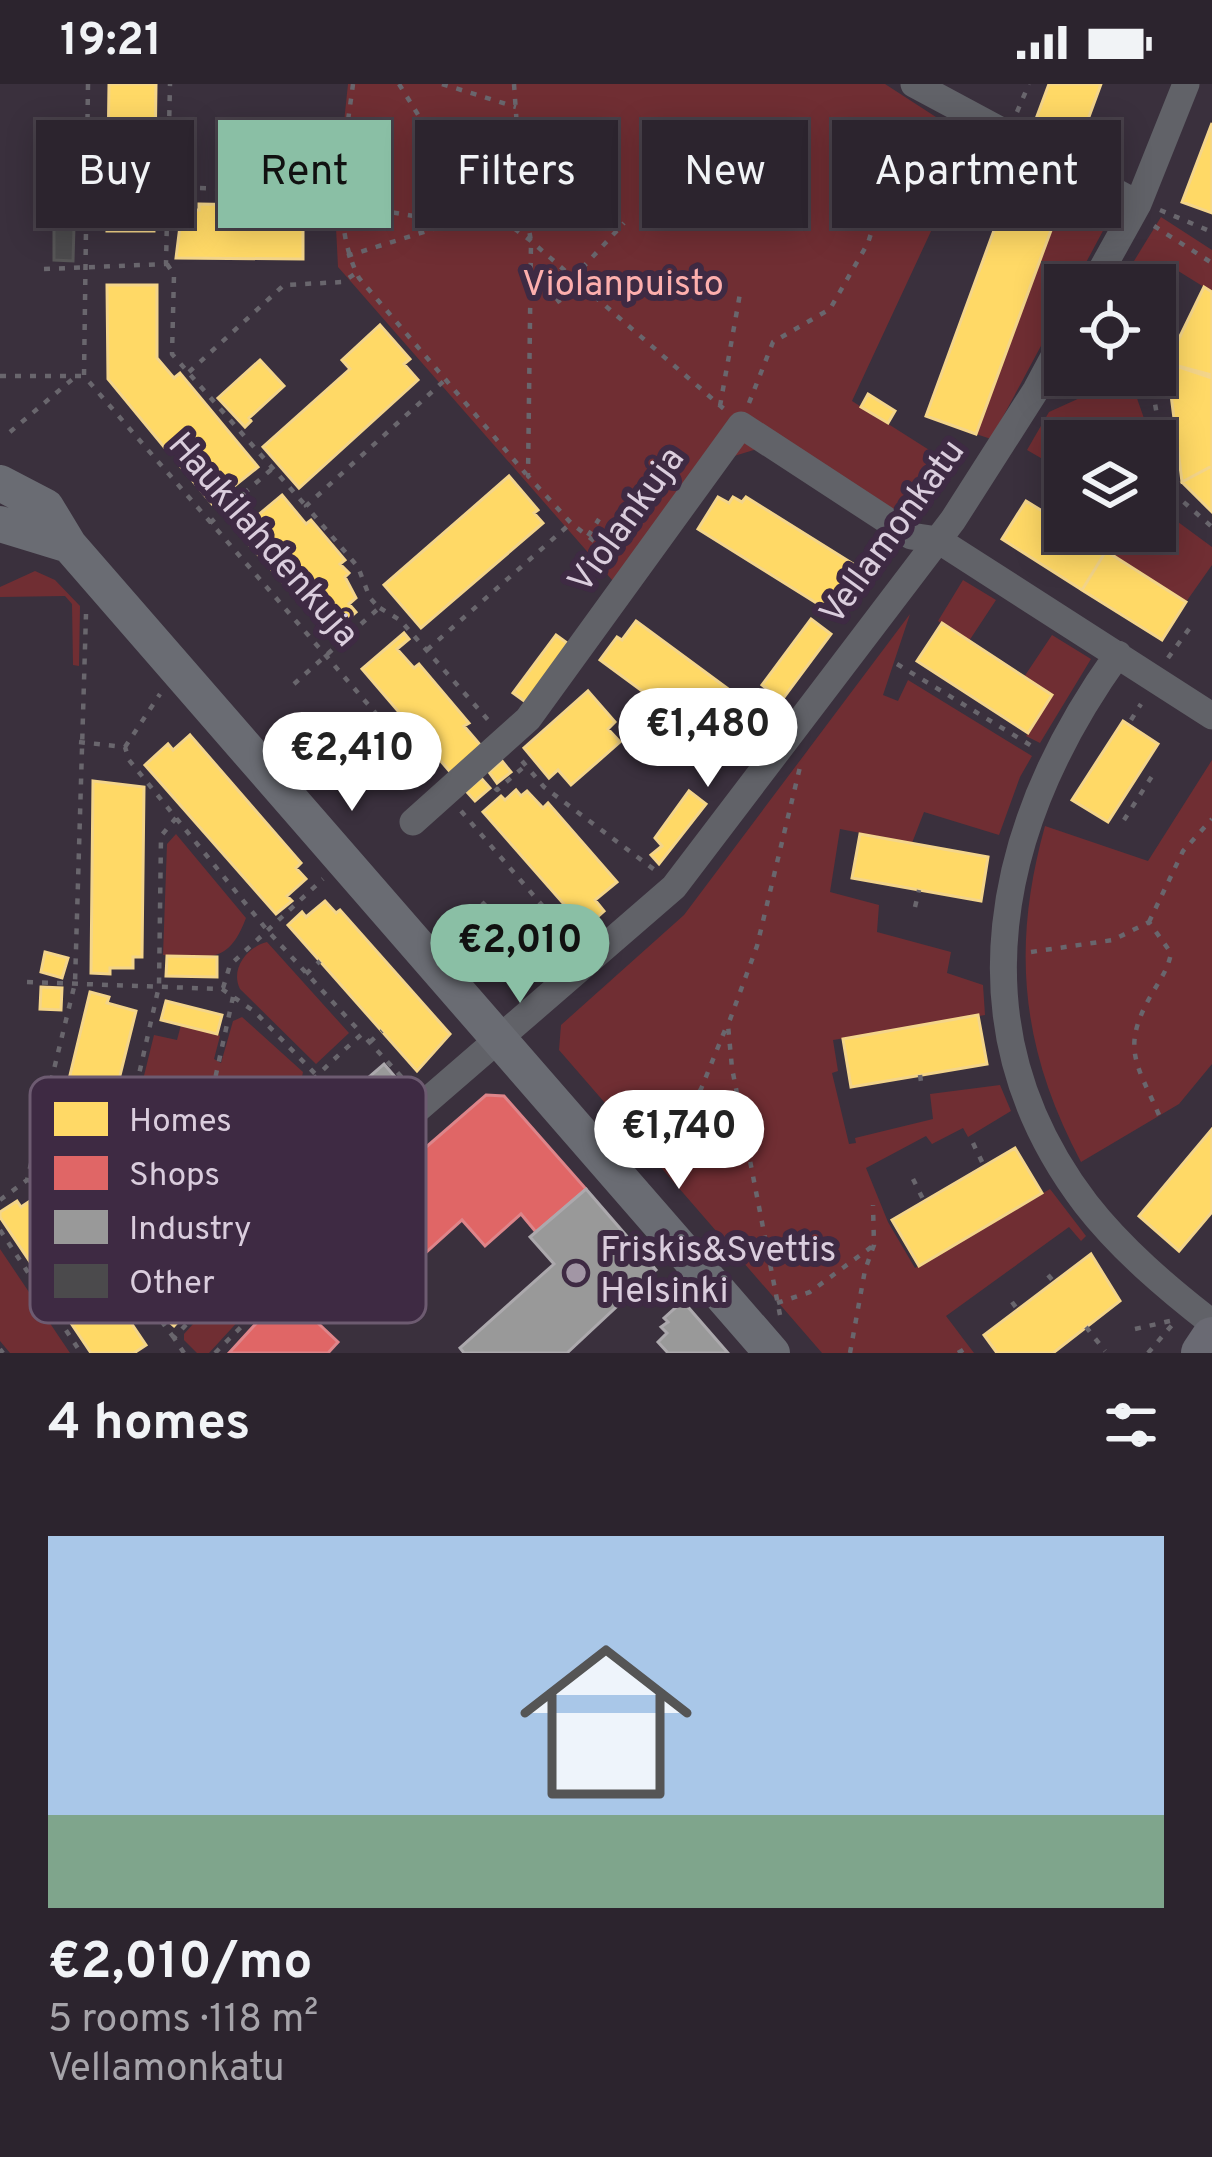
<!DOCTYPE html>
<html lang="en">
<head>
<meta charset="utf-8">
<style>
	body { margin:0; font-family:Overpass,sans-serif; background:#38303a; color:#f1f3f6; height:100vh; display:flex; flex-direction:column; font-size:45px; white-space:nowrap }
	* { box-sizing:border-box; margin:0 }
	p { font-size:39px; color:#a6a4aa }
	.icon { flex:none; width:66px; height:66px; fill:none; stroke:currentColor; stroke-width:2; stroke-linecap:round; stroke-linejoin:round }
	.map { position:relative; height:1269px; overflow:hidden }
	.details { display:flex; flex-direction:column; background:#2c242e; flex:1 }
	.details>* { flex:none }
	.hud { position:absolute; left:36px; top:36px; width:1140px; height:108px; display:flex; gap:24px }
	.fabs { position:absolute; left:1044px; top:180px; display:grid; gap:24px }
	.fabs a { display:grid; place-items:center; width:132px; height:132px; border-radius:0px; background:#2c242e; box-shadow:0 6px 30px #0003,0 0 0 3px #48414a; font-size:60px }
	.price { position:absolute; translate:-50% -102px; padding:0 27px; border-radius:42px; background:#fff; color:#222; font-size:39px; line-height:78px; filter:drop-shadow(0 3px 6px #0008) }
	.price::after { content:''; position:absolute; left:50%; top:72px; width:36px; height:27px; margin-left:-18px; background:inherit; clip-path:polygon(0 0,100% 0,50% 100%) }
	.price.on { background:#8abfa5; color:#111 }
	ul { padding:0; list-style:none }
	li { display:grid; align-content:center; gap:24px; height:636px; padding:0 48px }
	li span { display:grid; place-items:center; height:372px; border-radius:0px; color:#555 }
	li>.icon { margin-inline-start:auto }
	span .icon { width:216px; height:216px; fill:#fffc; stroke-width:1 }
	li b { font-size:51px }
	h2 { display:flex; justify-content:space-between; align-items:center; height:144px; padding:0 48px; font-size:51px }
	.chip { padding:0 42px; border-radius:0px; background:#2c242e; box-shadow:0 6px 30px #0003,0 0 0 3px #48414a; font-size:42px; line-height:108px }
	.chip.on { background:#8abfa5; color:#111 }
	.status { display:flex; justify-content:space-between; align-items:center; height:84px; padding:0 60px; background:#2c242e; direction:ltr }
	.status svg { height:33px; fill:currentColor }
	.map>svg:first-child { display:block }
</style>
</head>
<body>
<div class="status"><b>19:21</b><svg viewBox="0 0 49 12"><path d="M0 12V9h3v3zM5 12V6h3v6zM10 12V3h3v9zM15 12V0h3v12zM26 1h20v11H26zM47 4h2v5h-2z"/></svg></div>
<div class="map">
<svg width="1212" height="1269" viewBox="0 0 1212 1269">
	<rect width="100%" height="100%" fill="#3a303d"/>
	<path fill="#702e33" d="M348 0H885L973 57 852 317 956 383 901 456 757 365 731 373 620 505 338 183 335 124Z
		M1057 130 1105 143 1074 201H1065V217L991 355 976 350Z
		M1161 133 1212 166V208L1175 185 1155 224V201H1136L1134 177Z
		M1115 298 1133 303 1146 340 1133 341V357H1065V388L1027 366 1049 328Z
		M1155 421 1212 463V481L1186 518 1106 467 1119 447H1155Z
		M35 487 55 496 80 522 79 582 73 581 72 520 65 512 0 513V503Z
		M963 496 996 516 969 557 938 537Z
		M910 530 883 611 898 617 908 596 1032 672 1020 693 999 751 924 728 912 759 840 745 830 808 879 821 877 848 951 868 947 889 983 901 985 931 833 956 838 987 832 989 849 1060 856 1059 855 1054 933 1035 930 1010 1000 1001 1011 1027 968 1053 963 1044 932 1060 926 1052 866 1084 888 1138 915 1184 1050 1105 1086 1152 1081 1157 1069 1143 946 1232 974 1269H822L559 966 561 941 684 831Z
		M1052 551 1091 575 1040 659 1026 652 1052 612 1024 593Z
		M1212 676V980L1179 1020 1081 1078C1021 965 1011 864 1045 742L1148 777Z
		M176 750 246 834C228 882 208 873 163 871L167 760Z
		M267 858 349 949 316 980 240 905C230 885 247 863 267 858Z
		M242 933 303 988 302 993 259 1041 227 1017 247 1041 230 1060 235 1066 135 1176 130 1175 115 1160 108 1133 115 1135 120 1148 132 1155 147 1142 146 1134 136 1123 113 1118 154 951 177 956 181 941 217 950 220 952 214 975 221 979 233 937Z
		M0 1165 70 1269H10L0 1257Z
		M240 1188 262 1204 263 1210 209 1269H197L184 1256V1250Z"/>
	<path fill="#ffd966" stroke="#f4d58a" stroke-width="3" d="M109 0H156L154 147H107Z
		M1049 0H1101L1076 68 1030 51Z
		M1212 39V129L1182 118Z
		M311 69 334 70 333 105 310 104Z
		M1007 111 1057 130 976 350 926 332Z
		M199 120 262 121V127H297L296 135H303V175L176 174 182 126H199Z
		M107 201H157V274L174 294 180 289 258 383 212 420 181 383 187 378 183 373 170 358 164 363 108 295Z
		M1204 203 1212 208V291L1167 279Z
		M380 241 410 275 404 280 418 296 299 404 263 363 350 285 342 276Z
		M260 276 284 302 249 334 251 337 245 343 218 314Z
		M1167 279 1212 294V382L1182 398Z
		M868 310 895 327 888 339 861 323Z
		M1212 382V428L1182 398Z
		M509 392 538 426 534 429 543 439 421 544 384 501Z
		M282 411 306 440 311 436 345 476 340 480 349 489 345 493 356 514 349 520 356 528 330 551 238 448Z
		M718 413 729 419 733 413 742 418 746 413 858 483 850 496 862 504 842 535 698 445Z
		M1026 417 1065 441V447H1074L1106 467 1082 506 1002 455Z
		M1106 467 1186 518 1162 556 1082 506Z
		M811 535 831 550 782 616 762 601Z
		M636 537 762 630 754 641 760 645 737 677 600 576 617 553 622 556Z
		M942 539 1052 611 1028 649 917 577Z
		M404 549 409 555 397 565 414 584 419 580 469 639 464 642 482 663 451 689 362 585Z
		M556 551 574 564 531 622 513 609Z
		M588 607 615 638 608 645 620 658 571 701 558 686 549 694 524 664Z
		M1123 637 1158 660 1108 738 1072 716Z
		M190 651 301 779 296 784 306 795 287 812 292 817 276 830 145 681 168 660 173 666Z
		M502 677 511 688 497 699 489 688Z
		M481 694 490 704 475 717 466 707Z
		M93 697 144 703 142 873H133V884H110V890L91 889Z
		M516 706 521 712 527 707 543 724 548 719 617 798 595 816 604 827 585 844 483 728 501 712 505 716Z
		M689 707 706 720 659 780 651 771 662 762 655 754Z
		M860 750 988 773 981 817 852 794Z
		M325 817 336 829 340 826 450 950 417 987 288 841 302 828 306 833Z
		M45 868 68 874 62 894 41 888Z
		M167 872 217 873V893L166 892Z
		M41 903 62 904 61 926 40 925Z
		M90 908 109 913 107 919 136 927 94 1096 65 1089 63 1095 46 1091Z
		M166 917 222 931 217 950 161 936Z
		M978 931 987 980 851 1003 843 955Z
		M1212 1045V1128L1179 1167 1139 1132Z
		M1015 1064 1042 1109 919 1182 892 1136Z
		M39 1111 47 1123 51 1120 146 1261 134 1269H91L0 1133V1128L17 1117 21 1123Z
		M1091 1170 1120 1217 1053 1269H997L984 1251Z
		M188 1194 204 1209 174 1242 158 1228Z"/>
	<path fill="#e06666" stroke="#de858a" stroke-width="3" d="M486 1011 504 1012 586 1105 536 1148 521 1130 485 1162 462 1136 411 1182 389 1181 348 1142 395 1090Z
		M285 1208 338 1258 328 1269H229Z"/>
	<path fill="#999" stroke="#aca9ad" stroke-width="3" d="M384 980 403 1002 366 1035 347 1012Z
		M586 1105 656 1186 567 1269H464L460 1264 554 1180 530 1153Z
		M683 1217 688 1223 728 1269H668L658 1258 667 1249 661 1243 668 1238 664 1234Z"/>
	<path fill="#4b4a4c" stroke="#575657" stroke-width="3" d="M54 141 74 142 73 177 54 176Z"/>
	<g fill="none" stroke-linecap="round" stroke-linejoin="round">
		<path stroke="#69666d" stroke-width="4.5" stroke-dasharray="6 9" stroke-linecap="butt" d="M88 0 84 292 430 692
			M353 0C345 63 329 135 359 194L526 390
			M399 0 468 111 491 127
			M442 0 516 23
			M514 0 521 101 531 157 528 392 571 439 613 472
			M1017 28 1029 0
			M855 52 913 38
			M170 103 260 106 449 138
			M973 108 992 89 1100 137
			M1160 126 1212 148
			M1154 142 1212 179
			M347 172 491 127 531 157 724 325
			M167 180 174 191 172 270 306 422
			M44 185 166 180 170 0
			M572 195 624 139
			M530 211 551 207
			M560 219 551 207 565 191
			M189 288 284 201 343 198 356 189
			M1150 291 1170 406 1212 443
			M0 292H84
			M1063 308 1116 291
			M749 319 773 258 830 225 868 159 891 86 917 37
			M720 322 741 204
			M10 348 75 293
			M210 439 273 384
			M588 452 599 435
			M380 524 400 536 488 636
			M427 566 571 439
			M1168 574 1194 538
			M897 580 1035 664
			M294 600 379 524 370 514 358 483 306 422 445 296
			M1131 636 1141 620
			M79 658 125 663 129 676 267 846 362 950
			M125 663 160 610
			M522 677 544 703 656 787
			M495 704 497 706 526 681
			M461 727 571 855
			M1124 736 1154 689
			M482 818 489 825
			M915 823 919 806
			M1149 838 1183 767 1212 735
			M1031 868 1113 856 1149 838 1171 869C1168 886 1159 897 1150 913 1121 965 1137 980 1159 1031
			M306 890 320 877
			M27 898 222 905 255 928 363 1039
			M223 904 230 881 323 795
			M233 913 215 995 222 1012 262 1049
			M370 958 382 947
			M920 991 922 1005
			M270 1040 282 1052
			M973 1059 984 1082
			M651 1083 701 1005 725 946
			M913 1095 924 1117
			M27 1096 65 1105 83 1124
			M205 1110 218 1122
			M0 1116 27 1096 75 899 86 530
			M0 1146 81 1269
			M1048 1191 1054 1198
			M129 1194 83 1124 113 1105 159 902 161 752 176 734
			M1012 1218 1018 1226
			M777 1219 810 1208 874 1161
			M780 1231 732 984 728 941 757 862 800 683
			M1086 1243 1105 1267
			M1135 1245 1170 1237
			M174 1254 129 1194C204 1110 278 1024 362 950L408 1000
			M0 1265 3 1269
			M184 1269 174 1254 238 1183
			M215 1269 269 1215
			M850 1269 865 1186 874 1161 873 1121
			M958 1269 968 1263
			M1148 1269 1172 1241"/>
		<path stroke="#616268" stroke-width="27" d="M914 0 1138 120
			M1093 201 1138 120 1186 0
			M1118 570C997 739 950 941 1086 1120 1121 1165 1167 1204 1212 1239
			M413 738 528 635 741 341 911 452 938 456 1212 632
			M264 1189 383 1055 674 803 953 436 1036 306 1065 252"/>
		<path stroke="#6a6c73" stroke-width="36" d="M0 399 46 423 69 461 772 1269
			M0 440 69 461"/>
		<path stroke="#6a6a73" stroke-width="42" d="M1202 1269 1212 1254"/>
	</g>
	<circle fill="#a296a5" stroke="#3e2a43" stroke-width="4.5" cx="576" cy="1189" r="12"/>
	<g text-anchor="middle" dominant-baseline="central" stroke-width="12" stroke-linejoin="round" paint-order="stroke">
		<g font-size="36" fill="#fdafad" stroke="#3e2a43">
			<text x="623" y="202">Violanpuisto</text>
		</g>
		<g font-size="36" fill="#dacddd" stroke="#3e2a43">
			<text transform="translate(628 437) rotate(-54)">Violankuja</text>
			<text transform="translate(894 449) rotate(-54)">Vellamonkatu</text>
			<text transform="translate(262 457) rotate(49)">Haukilahdenkuja</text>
		</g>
		<g font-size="36" fill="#dacddd" stroke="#3e2a43" text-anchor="start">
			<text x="600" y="1168">Friskis&amp;Svettis<tspan x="600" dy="41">Helsinki</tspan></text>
		</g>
	</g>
	<rect x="30" y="993" width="396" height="246" rx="18" fill="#3e2a43" stroke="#6d5b71" stroke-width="3"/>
	<rect x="54" y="1018" width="54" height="34" fill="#ffd966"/>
	<rect x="54" y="1072" width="54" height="34" fill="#e06666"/>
	<rect x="54" y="1126" width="54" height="34" fill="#999"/>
	<rect x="54" y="1180" width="54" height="34" fill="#4b4a4c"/>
	<g font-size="33" fill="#dacddd">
		<text x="129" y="1047">Homes</text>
		<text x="129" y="1101">Shops</text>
		<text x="129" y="1155">Industry</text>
		<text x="129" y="1209">Other</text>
	</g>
</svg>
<div class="fabs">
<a><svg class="icon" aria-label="locate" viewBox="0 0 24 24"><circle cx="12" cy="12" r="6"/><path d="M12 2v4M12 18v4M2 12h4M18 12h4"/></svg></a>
<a><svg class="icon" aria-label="layers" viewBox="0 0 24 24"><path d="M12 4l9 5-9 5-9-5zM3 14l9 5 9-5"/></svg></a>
</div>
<b class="price" style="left:708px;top:706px">€1,480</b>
<b class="price" style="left:352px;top:730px">€2,410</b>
<b class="price on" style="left:520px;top:922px">€2,010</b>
<b class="price" style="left:679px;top:1108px">€1,740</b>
<div class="hud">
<a class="chip">Buy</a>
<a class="chip on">Rent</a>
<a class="chip">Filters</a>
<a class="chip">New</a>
<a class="chip">Apartment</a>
</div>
</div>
<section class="details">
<h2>4 homes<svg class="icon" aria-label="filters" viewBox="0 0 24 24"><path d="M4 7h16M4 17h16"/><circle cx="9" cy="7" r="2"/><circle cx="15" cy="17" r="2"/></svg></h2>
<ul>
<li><span style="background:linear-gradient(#a9c7e8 75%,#7fa58c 0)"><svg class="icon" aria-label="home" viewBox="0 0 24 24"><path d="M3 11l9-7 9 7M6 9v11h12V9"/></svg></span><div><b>€2,010/mo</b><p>5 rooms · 118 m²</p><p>Vellamonkatu</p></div></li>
</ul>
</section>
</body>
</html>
